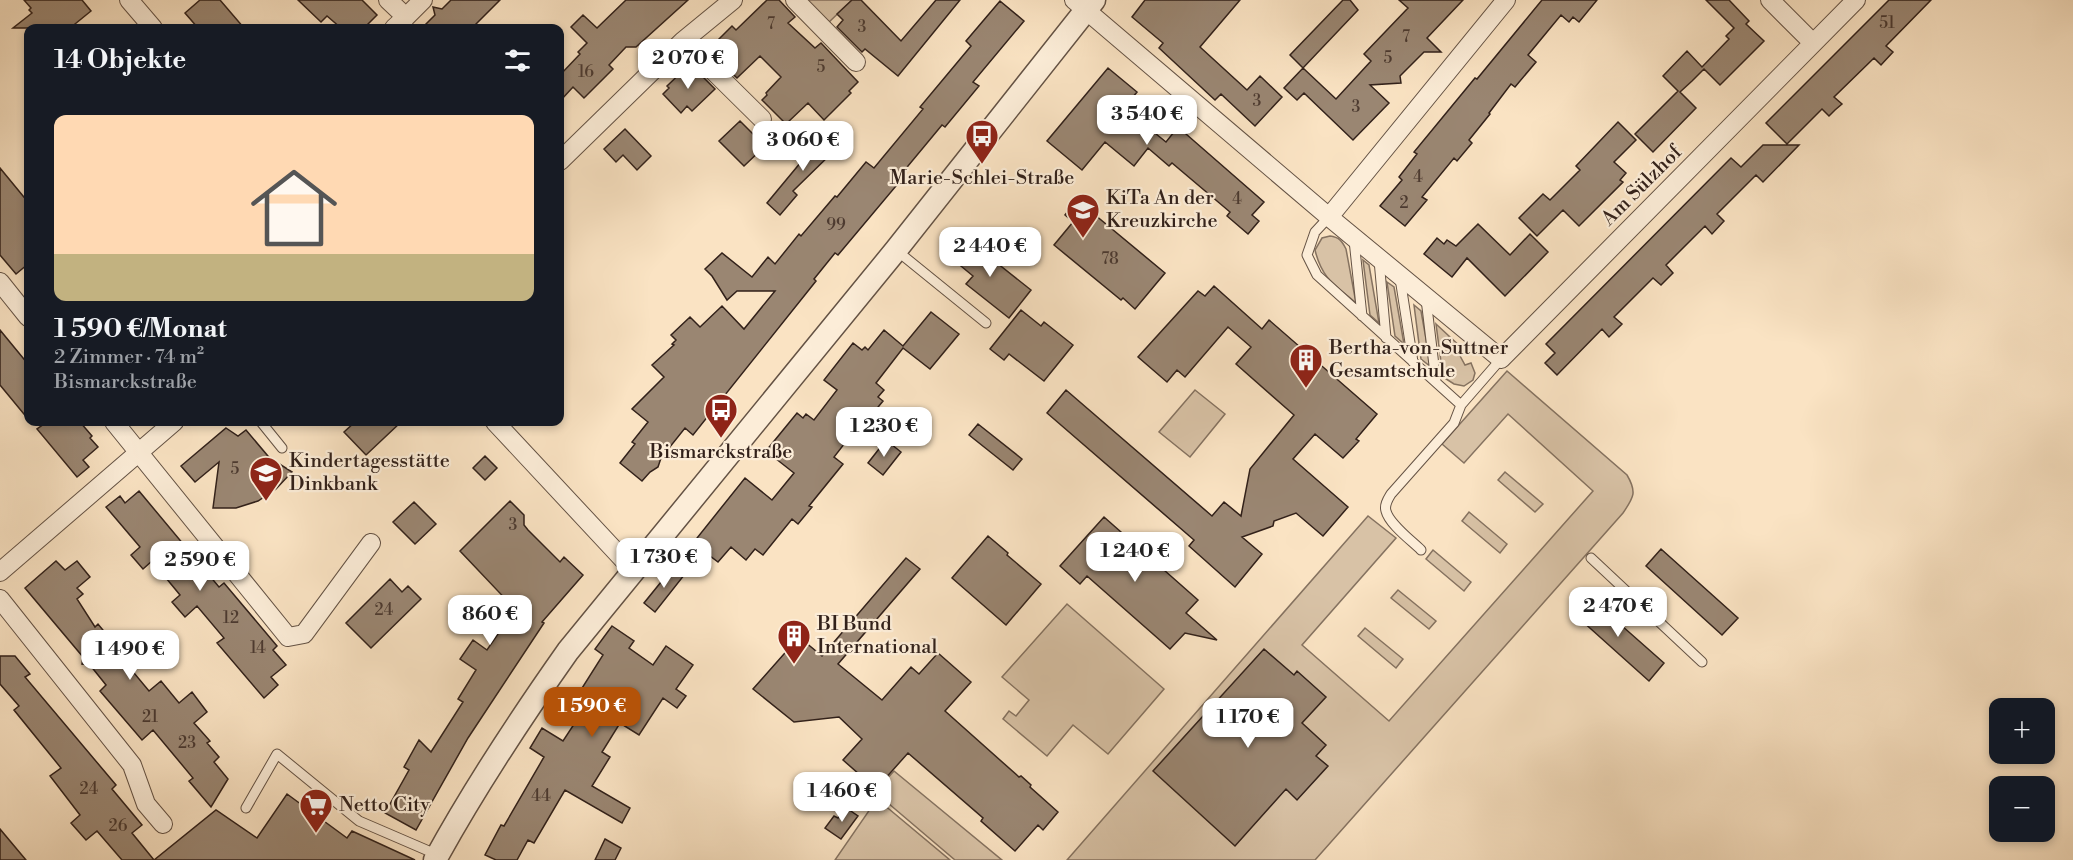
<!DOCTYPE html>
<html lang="de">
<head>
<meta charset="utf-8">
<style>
	body { margin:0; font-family:"Libre Bodoni",serif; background:#242831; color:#f1f3f6; height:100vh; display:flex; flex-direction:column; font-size:22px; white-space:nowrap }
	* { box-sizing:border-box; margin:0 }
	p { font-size:20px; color:#9ea1a6 }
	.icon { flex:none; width:33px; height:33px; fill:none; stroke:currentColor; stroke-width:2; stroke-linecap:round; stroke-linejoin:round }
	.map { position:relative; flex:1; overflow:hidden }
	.sheet { position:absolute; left:24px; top:24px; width:540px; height:402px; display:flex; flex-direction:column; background:#171b24; border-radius:12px; box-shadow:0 3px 9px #0003 }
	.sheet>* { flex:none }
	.tools { position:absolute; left:1989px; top:698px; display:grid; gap:12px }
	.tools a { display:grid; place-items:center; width:66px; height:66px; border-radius:12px; background:#171b24; box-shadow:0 3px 9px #0003; font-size:30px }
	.price { position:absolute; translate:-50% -51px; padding:0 14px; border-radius:12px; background:#fff; color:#222; font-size:20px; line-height:39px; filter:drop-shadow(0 2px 3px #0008) }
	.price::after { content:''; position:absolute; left:50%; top:36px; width:18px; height:14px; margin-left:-9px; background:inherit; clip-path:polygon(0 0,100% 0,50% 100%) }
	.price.active { background:#b45309; color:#fff }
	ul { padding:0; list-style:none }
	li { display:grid; align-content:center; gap:12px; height:318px; padding:0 30px }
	li span { display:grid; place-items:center; height:186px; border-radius:12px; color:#555 }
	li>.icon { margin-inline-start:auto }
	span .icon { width:108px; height:108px; fill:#fffc; stroke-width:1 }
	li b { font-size:26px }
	h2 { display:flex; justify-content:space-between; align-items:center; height:72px; padding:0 30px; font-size:26px }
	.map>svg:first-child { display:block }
</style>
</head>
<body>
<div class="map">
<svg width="2073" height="860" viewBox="0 0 2073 860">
	<rect width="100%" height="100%" fill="#fae3c3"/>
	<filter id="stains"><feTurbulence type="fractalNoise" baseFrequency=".00333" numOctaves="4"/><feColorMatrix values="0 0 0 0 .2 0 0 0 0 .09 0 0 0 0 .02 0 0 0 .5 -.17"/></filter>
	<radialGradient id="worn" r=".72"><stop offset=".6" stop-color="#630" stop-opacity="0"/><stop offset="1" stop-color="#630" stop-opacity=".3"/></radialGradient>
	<path fill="#d8c2a6" stroke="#857260" stroke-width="1.5" d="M803 0H852L827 24Z
		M1330 236C1339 237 1342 241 1346 249L1356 303C1335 285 1322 279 1315 250L1322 238Z
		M1363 260 1369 265 1379 323 1370 315Z
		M1387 282 1394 287 1404 344 1395 336Z
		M1414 305 1421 311 1431 367 1421 359Z
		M1436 324 1464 350 1459 354 1465 365 1471 363 1475 373 1473 380 1464 386 1454 384 1443 377Z
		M1507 371 1627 475C1637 492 1634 497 1623 513L1315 860H1067L1368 516 1396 538 1302 645 1389 721 1593 491 1508 414 1464 463 1442 444Z
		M1195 390 1225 414 1190 457 1159 432Z
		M1505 472 1543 504 1535 512 1498 480Z
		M1469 512 1507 544 1500 553 1462 521Z
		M1433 550 1471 582 1464 591 1426 559Z
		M1398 590 1436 621 1429 629 1391 598Z
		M1067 604 1164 689 1108 754 1073 725 1047 756 1003 719 1009 711 1016 716 1029 700 1002 677Z
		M1365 628 1403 659 1396 668 1358 636Z
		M894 771 1002 860H955L875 792Z
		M877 799 950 860H835Z"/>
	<path fill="#9a8672" stroke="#32211a" stroke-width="1.5" d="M24 0H82L91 11 70 28H13L32 13 29 10 31 8Z
		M200 0H220L244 28H198L185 13Z
		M298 0H362L377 15 364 28H341L327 16 321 22Z
		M451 0H500L472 28H422L435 15 433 7 442 9Z
		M626 0H688L636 47H626L609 65 613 69 584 98 573 87 560 101V75L580 54 578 52 587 43 571 27 583 15 597 28Z
		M767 0H779L795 17 788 23 815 48 821 43 858 82 849 91 851 93 824 120 808 103 786 124 762 100 767 95 766 93 781 77 760 56 737 78 708 50 732 26 736 30Z
		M852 0H861L901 41 936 0H960L898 76 865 49 862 52 837 27 843 20 837 14Z
		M1145 0H1240L1200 47 1247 90 1260 76 1282 97 1255 126 1221 94 1215 100 1159 48 1163 43 1132 17Z
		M1343 0H1350L1358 10 1303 68 1290 55Z
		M1399 0H1463L1427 38 1441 52H1424L1400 76 1401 83 1370 85 1389 103 1353 140 1304 93 1297 100 1284 88 1303 68 1336 99 1371 61 1364 54 1408 8Z
		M1542 0H1597L1579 22 1573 17 1569 22 1561 15 1528 55 1536 62 1515 87 1511 84 1489 113 1490 114 1469 140 1472 143 1457 161 1454 158 1422 197 1427 200 1405 226 1380 206 1402 180 1399 177 1417 154 1414 152 1475 78 1477 79Z
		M1706 0H1729L1749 21 1746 24 1764 41 1720 85 1704 69 1692 81 1680 92 1696 108 1653 152 1635 134 1678 91 1663 76 1687 51 1702 67 1729 39 1726 36 1734 28Z
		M1889 0H1931L1886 46 1893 52 1881 65 1874 58 1834 97 1842 104 1835 110 1829 116 1822 109 1787 144 1766 123Z
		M1000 1 1024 21 973 82 979 86 945 127 942 125 893 184 896 186 838 255 835 253 814 279 816 281 693 435 685 428 661 458 658 467 650 472 642 481 620 463 635 444 632 442 648 422 632 409 664 377 652 365 674 345 672 344 676 340 671 335 690 317 700 327 722 306 744 329 775 291H737L727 300 712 276 705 269 722 253 752 277 768 257 775 264 799 234 801 236 835 196 837 197 866 162 874 168 923 109 920 107 971 46 966 41Z
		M690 64 715 89 692 111 687 106 681 113 663 94 669 88 667 86Z
		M1108 68 1137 92 1124 108 1166 142 1178 127 1264 202 1252 215 1259 221 1248 234 1227 216 1230 212 1172 163 1169 166 1148 148 1134 166 1105 142 1082 170 1047 141Z
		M740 121 755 136 761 130 768 128 781 142 769 152 764 147 744 166 719 141Z
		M1618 122 1636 140 1614 162 1626 173 1620 180 1623 182 1579 226 1563 210 1537 236 1519 218 1543 194 1550 200 1580 170 1576 166Z
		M625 129 651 156 637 170 623 155 616 162 604 149Z
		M825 133 839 146 793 191 797 195 780 215 767 203 801 162 798 159Z
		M1763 145H1799L1763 182 1756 175 1717 214 1724 221 1712 234 1705 226 1666 265 1673 273 1661 285 1653 278 1614 317 1622 324 1609 337 1602 329 1557 375 1545 363 1555 353 1546 344 1731 158 1741 167Z
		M0 168 28 202V264L16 274 0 255Z
		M1077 200 1165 273 1135 309 1123 298 1121 300 1054 245 1073 222 1065 215Z
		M1478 224 1510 255 1530 234 1548 252 1505 296 1467 258 1452 277 1424 254 1437 238 1444 244 1447 240 1456 246Z
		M966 236 999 261 997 263 1031 290 1009 318 966 284 973 276 950 257Z
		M1214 286 1262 329 1269 320 1377 414 1356 439 1359 441 1343 458 1315 434 1293 459 1348 507 1323 536 1296 513 1274 521 1273 526 1242 537 1262 554 1235 587 1189 546 1194 540 1047 413 1066 390 1212 516 1224 502 1241 516 1250 469 1294 415 1236 364 1251 347 1228 327 1185 377 1177 370 1167 382 1138 357 1198 291 1205 296Z
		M1021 310 1041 326 1044 322 1073 345 1044 381 1009 354 1004 360 990 349Z
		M931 312 959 334 930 369 903 348 876 383 884 390 878 397 883 401 865 423 862 421 834 457 843 464 809 506 812 507 798 524 792 519 763 555 755 549 746 560 731 547 718 562 693 543 745 478 772 500 794 473 766 451 797 413 803 418 806 414 814 420 837 390 824 380 853 343 862 350 865 347 868 350 884 330 903 346Z
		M0 330 28 364V419L0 385Z
		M47 422H80L92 436 90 438 98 447 83 460 89 467 77 477 37 429Z
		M355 422H401L366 455 344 432Z
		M978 424 1022 459 1013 470 969 435Z
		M226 428 238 436 246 430 273 462 275 461 292 472 276 489 258 501 236 508H213L219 462 195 482 181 466Z
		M886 440 901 452 883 475 868 463Z
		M485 456 497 468 485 480 473 468Z
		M139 491 219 587 224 583 277 646 273 650 286 665 271 677 278 685 264 698 217 643 224 638 197 606 185 617 172 602 180 595 152 561 143 569 131 555 140 547 106 507 120 496 125 503Z
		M510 501 524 515V525L528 530 560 562 564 557 583 575 542 622 544 623 468 738 416 830 385 813 409 770 404 767 419 740 431 752 463 702 458 699 476 670 460 659 473 640 487 650 515 609 460 551Z
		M414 502 436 524 415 544 393 522Z
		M1104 517 1198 600 1186 613 1217 640 1185 633 1170 649 1087 576 1080 584 1060 566Z
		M988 536 1008 553 1007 555 1041 584 1006 625 952 578Z
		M1661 549 1738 618 1722 635 1646 566Z
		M906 558 920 569 838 664 882 700 911 667 919 674 938 653 971 682 945 711 1019 777 1021 776 1031 785 1030 787 1058 812 1043 830 1038 825 1015 851 981 821 983 818 908 753 876 789 843 760 862 739 839 717 794 722 753 689 799 637 822 656Z
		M56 561 65 570 77 561 90 577 77 588 83 594 77 599 95 627 98 624 132 665 129 667 149 691 161 681 179 703 192 692 207 712 194 723 210 741 207 743 219 757 214 762 228 779 211 807 189 781 193 778 153 730 142 740 100 691 106 685 90 665 82 664 83 657 25 588Z
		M674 566 685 574 655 612 644 603Z
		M390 579 402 592 408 586 421 599 371 648 346 623Z
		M1587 595 1664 663 1649 681 1572 612Z
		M612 626 634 641 629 648 653 665 666 646 693 665 676 689 686 696 677 708 663 698 639 735 620 723 602 752 610 757 592 786 630 808 622 823 565 790 534 843 528 840 517 860H496L485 855 501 825 504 826 544 757 530 748 542 728 563 741 588 703 577 696 603 655 595 649Z
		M1264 649 1294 675 1297 671 1326 697 1302 723 1326 745 1316 756 1328 766 1297 800 1286 789 1235 846 1153 771Z
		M0 656H15L30 674 25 677 116 785 112 789 142 825 132 833 154 860 216 810 257 838 287 794 347 838 352 831 415 860H122L97 831 86 840 71 823 80 815 50 776 61 768 14 710 19 706 0 684Z
		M845 807 858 816 841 839 825 828 834 816 838 818Z
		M0 829 26 860H0Z
		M605 839 621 848 615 860H595Z"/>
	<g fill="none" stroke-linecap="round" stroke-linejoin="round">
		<g stroke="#645244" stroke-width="11">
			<path id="service" d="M1329 217 1315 232 1307 255 1317 275 1461 405
				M1354 240 1362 316
				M896 250 986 323
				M1379 260 1386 338
				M1400 278 1413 362
				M1426 299 1436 382
				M261 422 282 448
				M1421 550C1412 541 1389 524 1386 511 1384 505 1388 499 1391 494L1454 423 1461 405 1501 359
				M1591 558 1702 662
				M246 808 277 754 359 821 438 855"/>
		</g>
		<g stroke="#645244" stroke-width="20">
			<path id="minor" d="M129 0 153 28
				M388 0 406 17 394 28
				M795 0 856 62
				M1074 0 1329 217 1501 359 1856 0
				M1770 0 1813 43
				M406 17 423 0
				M683 41 762 119
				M560 161 683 41 733 0
				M1329 217 1506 0
				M0 282 28 317
				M114 422 288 637 304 634 371 543
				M495 422 633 570
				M0 572 174 422
				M0 599 132 765 146 804 163 824"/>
		</g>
		<g stroke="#645244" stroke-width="25">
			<path id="tertiary" d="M435 860C475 787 520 719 568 651L896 250 1094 0"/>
		</g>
		<use href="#service" stroke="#fcedd8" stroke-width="9"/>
		<use href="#minor" stroke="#fcedd8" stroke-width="18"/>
		<use href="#tertiary" stroke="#fcedd8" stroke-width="22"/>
	</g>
	<defs>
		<g id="bus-pin" transform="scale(1.725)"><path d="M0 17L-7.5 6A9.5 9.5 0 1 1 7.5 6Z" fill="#8f2418" stroke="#fcedd8"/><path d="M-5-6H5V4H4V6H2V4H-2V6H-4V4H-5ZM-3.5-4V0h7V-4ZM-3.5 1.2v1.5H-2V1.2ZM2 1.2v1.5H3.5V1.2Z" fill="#fff"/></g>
		<g id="school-pin" transform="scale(1.725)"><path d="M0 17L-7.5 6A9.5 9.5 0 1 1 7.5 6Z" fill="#8f2418" stroke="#fcedd8"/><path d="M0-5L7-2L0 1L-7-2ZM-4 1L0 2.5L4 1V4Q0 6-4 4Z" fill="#fff"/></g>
		<g id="building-pin" transform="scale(1.725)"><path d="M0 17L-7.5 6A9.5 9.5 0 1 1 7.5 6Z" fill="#8f2418" stroke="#fcedd8"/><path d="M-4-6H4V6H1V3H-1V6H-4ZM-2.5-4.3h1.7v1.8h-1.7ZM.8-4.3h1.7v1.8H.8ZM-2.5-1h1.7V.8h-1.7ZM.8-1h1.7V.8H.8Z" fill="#fff"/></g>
		<g id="supermarket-pin" transform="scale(1.725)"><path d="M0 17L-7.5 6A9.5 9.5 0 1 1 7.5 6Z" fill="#8f2418" stroke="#fcedd8"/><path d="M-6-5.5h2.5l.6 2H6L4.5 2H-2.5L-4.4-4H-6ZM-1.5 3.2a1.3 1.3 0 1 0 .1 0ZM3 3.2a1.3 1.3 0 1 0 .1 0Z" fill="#fff"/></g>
	</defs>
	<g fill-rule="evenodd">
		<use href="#bus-pin" x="982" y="136"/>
		<use href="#school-pin" x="1083" y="210"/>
		<use href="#building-pin" x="1306" y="360"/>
		<use href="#bus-pin" x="721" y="410"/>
		<use href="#school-pin" x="266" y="473"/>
		<use href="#building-pin" x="794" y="636"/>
		<use href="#supermarket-pin" x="316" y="805"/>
	</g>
	<g text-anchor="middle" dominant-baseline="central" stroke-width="4.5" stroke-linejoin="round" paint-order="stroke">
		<g font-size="16" fill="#4c3a30">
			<text x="1887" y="23">51</text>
			<text x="771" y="24">7</text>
			<text x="862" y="27">3</text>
			<text x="1406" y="37">7</text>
			<text x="1388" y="58">5</text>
			<text x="821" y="67">5</text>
			<text x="586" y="72">16</text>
			<text x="1257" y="101">3</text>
			<text x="1356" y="107">3</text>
			<text x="1418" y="177">4</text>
			<text x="1237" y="199">4</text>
			<text x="1404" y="203">2</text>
			<text x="836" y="225">99</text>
			<text x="1110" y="259">78</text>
			<text x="235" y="469">5</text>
			<text x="513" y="525">3</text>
			<text x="384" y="610">24</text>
			<text x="231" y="618">12</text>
			<text x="258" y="648">14</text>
			<text x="150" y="717">21</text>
			<text x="187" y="743">23</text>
			<text x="89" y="789">24</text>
			<text x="541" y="796">44</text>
			<text x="118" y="826">26</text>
		</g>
		<g font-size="20" fill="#32211a" stroke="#fcedd8" text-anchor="start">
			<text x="982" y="178" text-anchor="middle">Marie-Schlei-Straße</text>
			<text x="1106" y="198">KiTa An der<tspan x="1106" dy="23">Kreuzkirche</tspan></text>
			<text x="1329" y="348">Bertha-von-Suttner<tspan x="1329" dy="23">Gesamtschule</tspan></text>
			<text x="721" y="452" text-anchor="middle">Bismarckstraße</text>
			<text x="289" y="461">Kindertagesstätte<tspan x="289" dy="23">Dinkbank</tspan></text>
			<text x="817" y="624">BI Bund<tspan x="817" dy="23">International</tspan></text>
			<text x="339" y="805">Netto City</text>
		</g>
		<g font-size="20" fill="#32211a" stroke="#fcedd8">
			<text transform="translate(1642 186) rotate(-45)">Am Sülzhof</text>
		</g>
	</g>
	<rect width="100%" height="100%" filter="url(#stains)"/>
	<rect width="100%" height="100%" fill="url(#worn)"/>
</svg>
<div class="tools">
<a>+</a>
<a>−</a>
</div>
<b class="price" style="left:688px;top:90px">2 070 €</b>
<b class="price" style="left:1147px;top:146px">3 540 €</b>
<b class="price" style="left:803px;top:172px">3 060 €</b>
<b class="price" style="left:990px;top:278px">2 440 €</b>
<b class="price" style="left:884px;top:458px">1 230 €</b>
<b class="price" style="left:1135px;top:583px">1 240 €</b>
<b class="price" style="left:664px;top:589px">1 730 €</b>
<b class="price" style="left:200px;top:592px">2 590 €</b>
<b class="price" style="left:1618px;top:638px">2 470 €</b>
<b class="price" style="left:490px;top:646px">860 €</b>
<b class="price" style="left:130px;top:681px">1 490 €</b>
<b class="price active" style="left:592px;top:738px">1 590 €</b>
<b class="price" style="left:1248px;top:749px">1 170 €</b>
<b class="price" style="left:842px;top:823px">1 460 €</b>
<section class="sheet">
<h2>14 Objekte<svg class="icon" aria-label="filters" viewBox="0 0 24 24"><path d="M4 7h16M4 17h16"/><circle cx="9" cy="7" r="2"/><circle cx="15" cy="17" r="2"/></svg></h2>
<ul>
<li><span style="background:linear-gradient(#ffd9b3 75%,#c2b280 0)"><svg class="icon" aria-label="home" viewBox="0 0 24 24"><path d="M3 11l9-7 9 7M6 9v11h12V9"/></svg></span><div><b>1 590 €/Monat</b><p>2 Zimmer · 74 m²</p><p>Bismarckstraße</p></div></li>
</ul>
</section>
</div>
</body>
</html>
